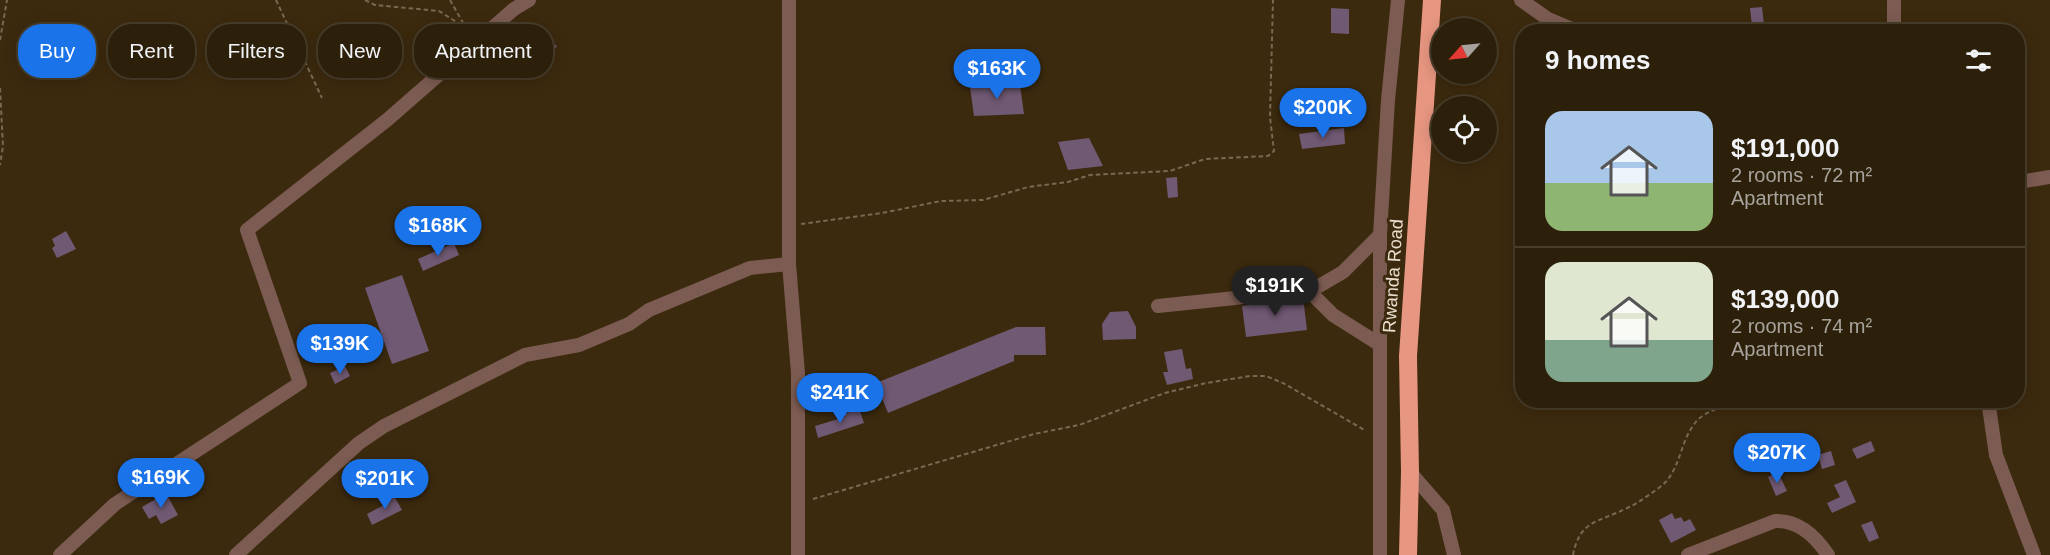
<!DOCTYPE html>
<html lang="en">
<head>
<meta charset="utf-8">
<style>
	body { margin:0; font-family:Helvetica,sans-serif; background:#392d18; color:#f1f3f6; height:100vh; display:flex; flex-direction:column; font-size:22px; white-space:nowrap }
	* { box-sizing:border-box; margin:0 }
	p { font-size:20px; color:#a7a39c }
	.icon { flex:none; width:33px; height:33px; fill:none; stroke:currentColor; stroke-width:2; stroke-linecap:round; stroke-linejoin:round }
	.map { position:relative; flex:1; overflow:hidden }
	.drawer { position:absolute; left:1515px; top:24px; width:510px; height:384px; display:flex; flex-direction:column; background:#2d200a; border-radius:24px; box-shadow:0 3px 15px #0003,0 0 0 2px #483e2b }
	.drawer>* { flex:none }
	.banner { position:absolute; left:18px; top:24px; width:570px; height:54px; display:flex; gap:12px }
	.needle { width:39px; rotate:243deg }
	.tools { position:absolute; left:1431px; top:18px; display:grid; gap:12px }
	.tools a { display:grid; place-items:center; width:66px; height:66px; border-radius:50%; background:#2d200a; box-shadow:0 3px 15px #0003,0 0 0 2px #483e2b; font-size:30px }
	.price { position:absolute; translate:-50% -51px; padding:0 14px; border-radius:21px; background:#1a73e8; color:#fff; font-size:20px; line-height:39px; filter:drop-shadow(0 2px 3px #0008) }
	.price::after { content:''; position:absolute; left:50%; top:36px; width:18px; height:14px; margin-left:-9px; background:inherit; clip-path:polygon(0 0,100% 0,50% 100%) }
	.price.selected { background:#222; color:#fff }
	ul { padding:0; list-style:none }
	li { display:flex; align-items:center; gap:18px; height:150px; padding:0 30px }
	li+li { border-top:2px solid #483e2b }
	li span { display:grid; place-items:center; flex:none; width:168px; height:120px; border-radius:18px; color:#555 }
	li>.icon { margin-inline-start:auto }
	span .icon { width:72px; height:72px; fill:#fffc; stroke-width:1 }
	li b { font-size:26px }
	h2 { display:flex; justify-content:space-between; align-items:center; height:72px; padding:0 30px; font-size:26px }
	.tag { padding:0 21px; border-radius:24px; background:#2d200a; box-shadow:0 3px 15px #0003,0 0 0 2px #483e2b; font-size:21px; line-height:54px }
	.tag.selected { background:#1a73e8; color:#fff }
	.map>svg:first-child { display:block }
</style>
</head>
<body>
<div class="map">
<svg width="2050" height="555" viewBox="0 0 2050 555">
	<rect width="100%" height="100%" fill="#3c2a0e"/>
	<path fill="#705973" d="M1762 7 1764 25 1752 26 1750 8Z
		M1331 8 1349 9V34L1331 33Z
		M537 33 557 46 549 56 530 43Z
		M1020 85 1024 114 974 116 970 87Z
		M1344 128 1345 144 1302 149 1299 134Z
		M1089 138 1103 166 1068 170 1058 142Z
		M1177 177 1178 197 1168 198 1166 178Z
		M66 231 76 249 57 258 52 248 55 246 52 239Z
		M454 243 459 255 423 271 418 259Z
		M402 275 429 351 392 364 365 288Z
		M1303 297 1307 330 1246 337 1242 306Z
		M1128 311 1136 327V339L1103 340 1102 324 1110 312Z
		M1016 327H1045L1046 355H1014V361L888 413 876 383Z
		M1182 349 1186 369 1191 368 1193 379 1167 385 1163 372H1168L1164 352Z
		M345 366 350 376 335 384 330 373Z
		M859 408 864 423 818 438 815 426 845 417 844 414Z
		M1871 441 1875 451 1857 459 1852 449Z
		M1831 451 1835 465 1822 469 1818 455Z
		M1778 472 1787 491 1776 496 1768 477Z
		M1846 480 1856 502 1832 513 1827 503 1840 497 1834 485Z
		M166 493 178 515 161 524 156 515 149 519 142 507Z
		M393 494 402 510 372 525 367 514 384 505 381 500Z
		M1672 513 1675 519 1681 517 1684 522 1690 519 1696 530 1671 543 1659 520Z
		M1872 521 1879 538 1869 542 1861 525Z"/>
	<g fill="none" stroke-linecap="round" stroke-linejoin="round">
		<path stroke="#796951" stroke-width="2" stroke-dasharray="4.5 3" stroke-linecap="butt" d="M276 0 322 98
			M365 0 375 5 439 11 466 28 450 0
			M0 40 7 0
			M0 88 3 146 0 165
			M801 224 882 213 941 201 983 200 1028 187 1068 182 1090 175 1170 171 1205 159 1268 156 1274 151 1270 117 1273 0
			M813 499 1034 434 1079 425 1165 393 1206 383 1250 376H1266L1283 383 1366 431
			M1573 555C1580 520 1597 523 1625 509 1637 504 1649 495 1660 487 1681 471 1679 443 1695 423 1704 411 1722 408 1735 400"/>
		<path stroke="#7c5b52" stroke-width="14" d="M789 0V264L798 373V555
			M1521 0 1548 19 1579 32
			M1894 32V0
			M2018 182 2050 177
			M1307 289 1333 315 1379 344
			M1158 306 1235 298 1319 286 1343 272 1380 235
			M1988 400 1996 455 2034 555
			M1410 472 1443 510 1454 555
			M60 555 115 504 300 383 247 230 387 120 514 9 529 0
			M236 555 359 443 384 426 525 355 579 345 629 324 649 310 750 268 789 264
			M1380 555V235L1388 100 1398 0
			M1688 555 1775 521C1798 520 1816 537 1828 555"/>
		<path stroke="#e79681" stroke-width="18" d="M1408 555 1410 472 1408 356 1432 0"/>
	</g>
	<g text-anchor="middle" dominant-baseline="central" stroke-width="6" stroke-linejoin="round" paint-order="stroke">
		<g font-size="18" fill="#ebdfcf" stroke="#3c2a0e">
			<text transform="translate(1393 276) rotate(-86)">Rwanda Road</text>
		</g>
	</g>
</svg>
<div class="tools">
<a><svg class="needle" viewBox="-14 -14 28 28"><path d="M0-13l5 13h-10z" fill="#e53935"/><path d="M0 13l5-13h-10z" fill="#a7a39c"/></svg></a>
<a><svg class="icon" aria-label="locate" viewBox="0 0 24 24"><circle cx="12" cy="12" r="6"/><path d="M12 2v4M12 18v4M2 12h4M18 12h4"/></svg></a>
</div>
<b class="price" style="left:997px;top:100px">$163K</b>
<b class="price" style="left:1323px;top:139px">$200K</b>
<b class="price" style="left:438px;top:257px">$168K</b>
<b class="price selected" style="left:1275px;top:317px">$191K</b>
<b class="price" style="left:340px;top:375px">$139K</b>
<b class="price" style="left:840px;top:424px">$241K</b>
<b class="price" style="left:1777px;top:484px">$207K</b>
<b class="price" style="left:161px;top:509px">$169K</b>
<b class="price" style="left:385px;top:510px">$201K</b>
<div class="banner">
<a class="tag selected">Buy</a>
<a class="tag">Rent</a>
<a class="tag">Filters</a>
<a class="tag">New</a>
<a class="tag">Apartment</a>
</div>
<section class="drawer">
<h2>9 homes<svg class="icon" aria-label="filters" viewBox="0 0 24 24"><path d="M4 7h16M4 17h16"/><circle cx="9" cy="7" r="2"/><circle cx="15" cy="17" r="2"/></svg></h2>
<ul>
<li><span style="background:linear-gradient(#a9c7e8 60%,#8fb573 0)"><svg class="icon" aria-label="home" viewBox="0 0 24 24"><path d="M3 11l9-7 9 7M6 9v11h12V9"/></svg></span><div><b>$191,000</b><p>2 rooms · 72 m²</p><p>Apartment</p></div></li>
<li><span style="background:linear-gradient(#dfe7d0 65%,#7fa58c 0)"><svg class="icon" aria-label="home" viewBox="0 0 24 24"><path d="M3 11l9-7 9 7M6 9v11h12V9"/></svg></span><div><b>$139,000</b><p>2 rooms · 74 m²</p><p>Apartment</p></div></li>
</ul>
</section>
</div>
</body>
</html>
